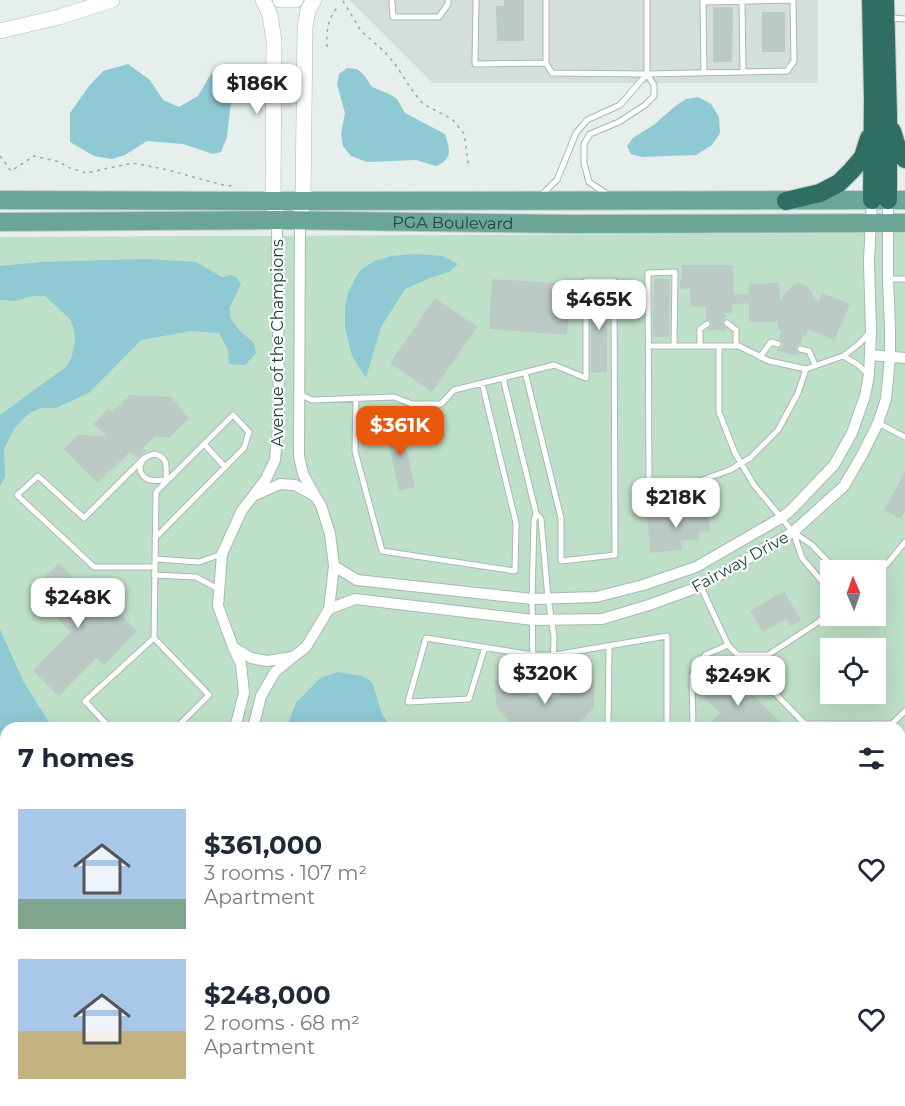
<!DOCTYPE html>
<html lang="en">
<head>
<meta charset="utf-8">
<style>
	body { margin:0; font-family:Montserrat,sans-serif; background:#f6f6f7; color:#1f2937; height:100vh; display:flex; flex-direction:column; font-size:22px; white-space:nowrap }
	* { box-sizing:border-box; margin:0 }
	p { font-size:20px; color:#747a83 }
	.icon { flex:none; width:33px; height:33px; fill:none; stroke:currentColor; stroke-width:2; stroke-linecap:round; stroke-linejoin:round }
	.map { position:relative; flex:1; overflow:hidden }
	.sheet { position:absolute; left:0px; top:722px; width:906px; height:386px; display:flex; flex-direction:column; background:#fff; border-radius:18px 18px 0 0; box-shadow:0 6px 24px #0002 }
	.sheet>* { flex:none }
	.needle { width:39px; rotate:358deg }
	.tools { position:absolute; left:820px; top:560px; display:grid; gap:12px }
	.tools a { display:grid; place-items:center; width:66px; height:66px; border-radius:0px; background:#fff; box-shadow:0 6px 24px #0002; font-size:30px }
	.price { position:absolute; translate:-50% -51px; padding:0 14px; border-radius:12px; background:#fff; color:#222; font-size:20px; line-height:39px; filter:drop-shadow(0 2px 3px #0008) }
	.price::after { content:''; position:absolute; left:50%; top:36px; width:18px; height:14px; margin-left:-9px; background:inherit; clip-path:polygon(0 0,100% 0,50% 100%) }
	.price.active { background:#ea580c; color:#fff }
	ul { padding:0; list-style:none }
	li { display:flex; align-items:center; gap:18px; height:150px; padding:0 18px }
	li span { display:grid; place-items:center; flex:none; width:168px; height:120px; border-radius:0px; color:#555 }
	li>.icon { margin-inline-start:auto }
	span .icon { width:72px; height:72px; fill:#fffc; stroke-width:1 }
	li b { font-size:26px }
	h2 { display:flex; justify-content:space-between; align-items:center; height:72px; padding:0 18px; font-size:26px }
	.map>svg:first-child { display:block }
</style>
</head>
<body>
<div class="map">
<svg width="905" height="1106" viewBox="0 0 905 1106">
	<rect width="100%" height="100%" fill="#e6efeb"/>
	<path fill="#d4dfda" d="M349 0H818V83H432Z"/>
	<path fill="#bfe0c8" fill-rule="evenodd" d="M905 233V1106H0V237ZM831 570H876V615H831ZM831 648H876V693H831ZM6 728H900V1101H6Z"/>
	<path fill="#8ec9d4" d="M128 64 150 80 163 100 179 107 198 96 211 74 221 73 232 91 227 137 221 152 213 154 183 144 147 141 125 155 112 159 94 156 70 142V113L89 86 103 71Z
		M347 68 357 69 364 75 372 87 389 94 397 99 405 113 445 134C450 150 453 159 436 166L416 160 367 162 351 156 343 146 341 134 345 113 337 84 339 74Z
		M698 97 711 104 719 117 720 133 712 145 696 155 642 157 631 154 627 146 633 138 655 124 674 107 686 99Z
		M415 254 443 256 458 264 449 272 430 278 405 289 381 327 366 378 352 356 345 328V307L348 293 357 275 363 268 375 261 391 256Z
		M145 259 196 262 222 277 231 275 236 277 241 284 230 307V317L239 330 254 343 256 353 245 365 229 364 228 350 219 333 191 331 141 340 89 393 56 408H41L28 414 14 429 4 449 5 477 0 486V415L67 366 72 356 75 341 74 330 70 319 45 296H32L15 301 0 300V266L41 262Z
		M0 629 23 681 52 727 6 728V773L0 763Z
		M338 672 362 676 372 682 382 714 391 727H287L296 703 320 678Z
		M905 835V901L900 899V836Z"/>
	<path fill="#bbcac4" d="M504 0H524V41H497L496 6H504Z
		M713 7H733L732 62H713Z
		M762 12H785V52H762Z
		M681 265H733L734 295 749 294V284L779 283 780 300 792 286 797 283 803 284 808 287 818 303 822 293 850 304 834 340 808 329 806 337 803 336 801 344 798 345 795 347 796 351 799 354V356L777 351V349L781 348 783 345 782 341 779 339 781 330 777 329 778 322H749V303L732 304V313H725L726 318 722 322 726 330H707L712 324 711 321 706 319V307L691 306 690 288 680 289V279H682Z
		M492 279 571 284 567 335 489 329Z
		M654 279H670L669 337H653Z
		M591 289H607V372L591 373Z
		M435 298 477 327 432 392 390 363Z
		M130 395 171 397 189 418 169 438 155 436 143 448 146 451 137 458 130 452 97 483 64 449 77 435 107 436 93 424 109 408 112 412Z
		M389 424H405V443L415 487 399 491 389 445Z
		M905 472V510L901 519 884 510Z
		M708 509 710 531 699 532V539L681 541 682 550 650 553 647 514Z
		M59 563 99 603 104 598 137 631 104 665 97 658 59 696 33 670 71 632 30 591Z
		M784 591 801 620 790 626 786 619 763 632 750 611Z
		M720 675 736 678 786 728H706L720 713 705 698V691Z
		M495 679H514L532 697H557L575 679H594V707L574 728H516L496 707Z"/>
	<g fill="none" stroke-linecap="round" stroke-linejoin="round">
		<g stroke="#a8b8b2" stroke-width="7">
			<path id="lane" d="M476 0 475 64 546 63
				M546 0V63L552 73 647 74 787 71 794 61 793 0 703 2V0
				M742 1 743 72
				M392 2 393 17H439L448 4V0
				M703 2 704 73
				M890 18 905 19
				M607 194 589 182 584 163V144L590 134 619 122 645 105 654 96V85L647 74V0
				M539 197 557 180 576 133 587 120 620 105 647 74
				M888 279H905
				M727 323 736 330V346
				M648 346H739L769 361 806 369
				M674 346 675 272 648 273 649 487 696 482 730 470 750 458 778 430 798 393 806 369 843 356 859 344 870 332
				M700 346V329L707 324
				M719 346V412L735 453 754 485 793 532 812 545 836 570
				M800 349 809 351 815 365
				M843 356 857 364 868 374
				M760 357 771 342 778 344
				M503 378 554 365 586 378V281H614L615 555 561 561V518L525 372
				M299 394 312 400 394 397 412 404H441L454 390 503 378 536 513 541 519 548 598 554 636 553 678 547 681H538L534 677 533 671 532 599 534 520 536 513
				M356 398 355 451 382 551 515 571 516 523 482 383
				M878 423 905 437
				M204 444 225 467
				M155 454C171 459 164 468 167 481 160 479 153 482 147 479 134 471 141 456 155 454Z
				M144 458 84 518 38 476 17 495 94 567H155
				M794 534 802 558 831 592
				M155 538 244 448 249 432 233 415 156 492 154 638 209 695 176 728
				M155 559 199 562 222 554
				M876 573 887 564 905 542
				M154 575 196 577 218 589
				M728 645 805 724H892L905 711
				M485 647 469 699 408 702 426 638 533 655H554L667 636V728
				M738 655H768L817 623 831 611
				M110 728 85 701 154 638
				M608 728 609 646
				M693 728 692 675 705 655 728 645 701 587
				M900 792H905
				M160 1106 161 1101
				M550 1106 560 1103
				M799 1106 804 1101
				M812 1106 816 1101"/>
		</g>
		<g stroke="#a8b8b2" stroke-width="12">
			<path id="street" d="M300 220 299 456 303 474 315 496
				M870 355 905 358
				M253 496 280 484 295 485 315 496 321 505 330 534 334 566 329 609 306 647 293 657 267 661 251 658 233 647 218 606 222 554 242 510 253 496 266 479 275 460 279 416 277 220
				M334 566 357 580 532 599 596 597 643 585 696 567 781 518 790 511 834 465 852 433 865 396 869 375 871 331 869 261 872 200
				M329 609 355 599 533 620 602 619 649 605 701 586 793 532 844 486 862 455 878 423 886 399 890 357V327L888 279V200
				M233 647 241 664 244 693 235 728
				M253 728 261 696 275 672 293 657
				M900 978 905 980
				M900 1099 905 1085
				M357 1101 366 1106
				M520 1101 522 1106
				M52 1106 55 1101
				M76 1106 80 1101
				M269 1106 271 1101
				M455 1106 458 1101"/>
		</g>
		<g stroke="#a4bbb3" stroke-width="16">
			<path id="secondary" d="M263 0 270 15 274 41 273 201 277 220
				M280 0H296
				M0 31 59 17 112 0
				M301 211 303 201 305 27 308 10 314 0"/>
		</g>
		<g stroke="#c2cac8" stroke-width="20">
			<g id="primary">
				<path d="M0 200 273 201 905 200"/>
				<path id="s1" d="M0 222 277 220 571 224 905 223"/>
			</g>
		</g>
		<g stroke="#c2cac8" stroke-width="20">
			<path id="highway" d="M871 0 873 100 872 200
				M885 0 888 115V200
				M892 131 896 144 905 159
				M786 201 820 193 839 183 852 170 863 157 869 138"/>
		</g>
		<path stroke="#86b3a5" stroke-width="1.5" stroke-dasharray="3 4.5" stroke-linecap="butt" d="M343 1 361 31 384 51 395 64 412 90 423 104 452 119 464 134 469 168
			M327 47C326 30 328 18 339 5
			M0 156 11 171 34 156 60 162 67 167 86 173 133 163 168 170 219 184 229 186 235 185
			M0 859 6 864
			M0 959 6 950"/>
		<use href="#lane" stroke="#fff" stroke-width="5"/>
		<use href="#street" stroke="#fff" stroke-width="10"/>
		<use href="#secondary" stroke="#fff" stroke-width="15"/>
		<use href="#primary" stroke="#6aa596" stroke-width="18"/>
		<use href="#highway" stroke="#2f6f62" stroke-width="18"/>
	</g>
	<g text-anchor="middle" dominant-baseline="central" stroke-width="4.5" stroke-linejoin="round" paint-order="stroke">
		<g font-size="16" fill="#24423a" stroke="#f7fbf9">
			<text stroke="none"><textPath href="#s1" startOffset="453">PGA Boulevard</textPath></text>
			<text transform="translate(277 343) rotate(-90)">Avenue of the Champions</text>
			<text transform="translate(740 562) rotate(-29)">Fairway Drive</text>
		</g>
	</g>
</svg>
<div class="tools">
<a><svg class="needle" viewBox="-14 -14 28 28"><path d="M0-13l5 13h-10z" fill="#e53935"/><path d="M0 13l5-13h-10z" fill="#747a83"/></svg></a>
<a><svg class="icon" aria-label="locate" viewBox="0 0 24 24"><circle cx="12" cy="12" r="6"/><path d="M12 2v4M12 18v4M2 12h4M18 12h4"/></svg></a>
</div>
<b class="price" style="left:257px;top:115px">$186K</b>
<b class="price" style="left:599px;top:331px">$465K</b>
<b class="price active" style="left:400px;top:457px">$361K</b>
<b class="price" style="left:676px;top:529px">$218K</b>
<b class="price" style="left:78px;top:629px">$248K</b>
<b class="price" style="left:545px;top:705px">$320K</b>
<b class="price" style="left:738px;top:707px">$249K</b>
<section class="sheet">
<h2>7 homes<svg class="icon" aria-label="filters" viewBox="0 0 24 24"><path d="M4 7h16M4 17h16"/><circle cx="9" cy="7" r="2"/><circle cx="15" cy="17" r="2"/></svg></h2>
<ul>
<li><span style="background:linear-gradient(#a9c7e8 75%,#7fa58c 0)"><svg class="icon" aria-label="home" viewBox="0 0 24 24"><path d="M3 11l9-7 9 7M6 9v11h12V9"/></svg></span><div><b>$361,000</b><p>3 rooms · 107 m²</p><p>Apartment</p></div><svg class="icon" aria-label="heart" viewBox="0 0 24 24"><path d="M12 20l-8-8c-3-5 5-10 8-4 3-6 11-1 8 4z"/></svg></li>
<li><span style="background:linear-gradient(#a9c7e8 60%,#c2b280 0)"><svg class="icon" aria-label="home" viewBox="0 0 24 24"><path d="M3 11l9-7 9 7M6 9v11h12V9"/></svg></span><div><b>$248,000</b><p>2 rooms · 68 m²</p><p>Apartment</p></div><svg class="icon" aria-label="heart" viewBox="0 0 24 24"><path d="M12 20l-8-8c-3-5 5-10 8-4 3-6 11-1 8 4z"/></svg></li>
</ul>
</section>
</div>
</body>
</html>
